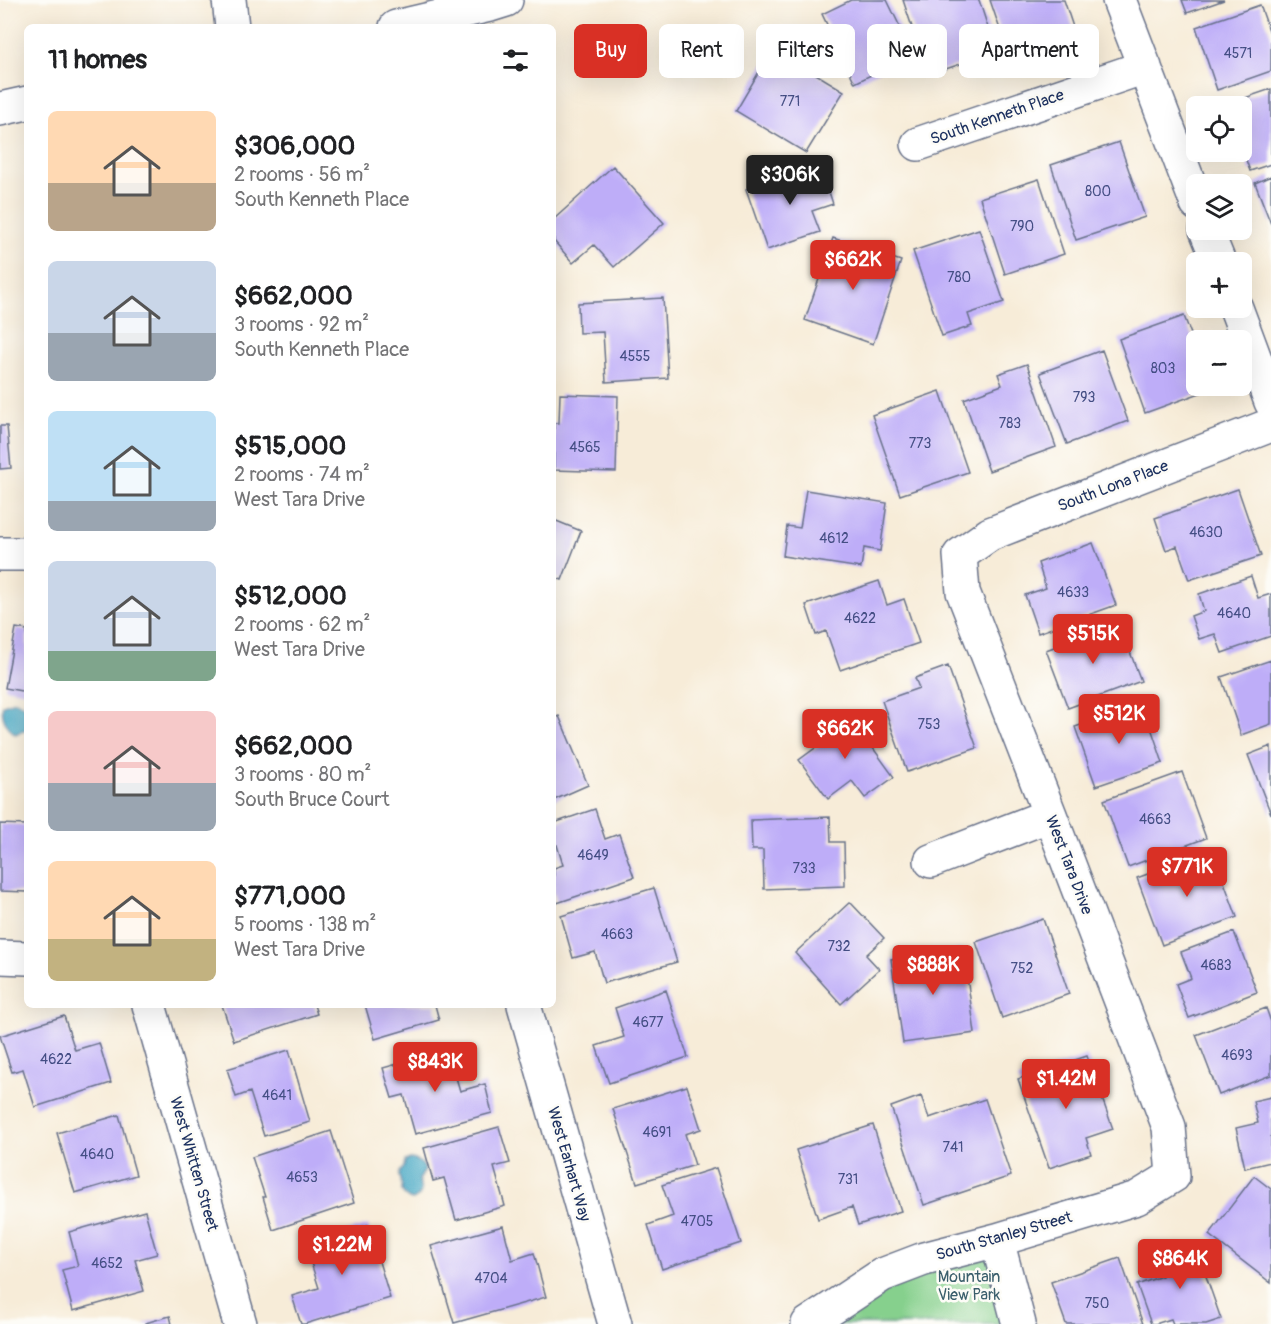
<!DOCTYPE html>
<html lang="en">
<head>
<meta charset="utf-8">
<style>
	body { margin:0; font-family:Pangolin,sans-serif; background:#f2f2f2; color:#202124; height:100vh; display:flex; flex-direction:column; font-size:22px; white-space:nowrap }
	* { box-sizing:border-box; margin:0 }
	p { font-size:20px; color:#757577 }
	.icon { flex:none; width:33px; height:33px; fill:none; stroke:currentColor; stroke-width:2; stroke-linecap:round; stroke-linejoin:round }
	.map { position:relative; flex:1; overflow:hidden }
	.drawer { position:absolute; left:24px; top:24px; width:532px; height:984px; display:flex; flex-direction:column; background:#fff; border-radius:9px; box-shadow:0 6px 24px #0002 }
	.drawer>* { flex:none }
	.top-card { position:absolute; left:574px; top:24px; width:570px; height:54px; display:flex; gap:12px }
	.controls { position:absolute; left:1186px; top:96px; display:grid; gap:12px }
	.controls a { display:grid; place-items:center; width:66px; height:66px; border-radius:9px; background:#fff; box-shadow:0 6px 24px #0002; font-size:30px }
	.price { position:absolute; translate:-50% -51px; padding:0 14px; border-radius:6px; background:#d93025; color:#fff; font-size:20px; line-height:39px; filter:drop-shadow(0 2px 3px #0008) }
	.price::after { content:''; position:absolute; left:50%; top:36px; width:18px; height:14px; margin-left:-9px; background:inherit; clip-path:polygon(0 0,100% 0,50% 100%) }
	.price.current { background:#222; color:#fff }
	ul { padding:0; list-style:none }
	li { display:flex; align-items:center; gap:18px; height:150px; padding:0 24px }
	li span { display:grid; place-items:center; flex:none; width:168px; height:120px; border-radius:9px; color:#555 }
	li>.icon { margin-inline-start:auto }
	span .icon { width:72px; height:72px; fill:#fffc; stroke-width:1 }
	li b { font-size:26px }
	h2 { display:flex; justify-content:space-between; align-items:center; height:72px; padding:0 24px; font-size:26px }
	.pill { padding:0 21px; border-radius:9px; background:#fff; box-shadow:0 6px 24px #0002; font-size:21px; line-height:54px }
	.pill.current { background:#d93025; color:#fff }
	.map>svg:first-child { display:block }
</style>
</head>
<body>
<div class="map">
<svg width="1271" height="1324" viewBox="0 0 1271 1324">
	<rect width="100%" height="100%" fill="#fdfcf7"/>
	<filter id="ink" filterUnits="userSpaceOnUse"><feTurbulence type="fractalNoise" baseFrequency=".0167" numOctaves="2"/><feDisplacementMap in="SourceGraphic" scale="12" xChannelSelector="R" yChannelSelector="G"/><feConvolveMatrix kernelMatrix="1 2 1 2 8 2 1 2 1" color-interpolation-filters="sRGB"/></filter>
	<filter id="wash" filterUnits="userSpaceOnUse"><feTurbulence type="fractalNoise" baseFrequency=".008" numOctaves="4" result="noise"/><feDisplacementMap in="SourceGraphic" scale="24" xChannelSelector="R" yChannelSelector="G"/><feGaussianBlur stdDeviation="1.35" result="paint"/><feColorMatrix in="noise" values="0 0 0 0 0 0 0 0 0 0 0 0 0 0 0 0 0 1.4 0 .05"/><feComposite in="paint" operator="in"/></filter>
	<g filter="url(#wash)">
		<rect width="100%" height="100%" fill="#f7ecd8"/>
		<path fill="#86d08d" stroke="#508076" stroke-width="1.5" d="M997 1240 1019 1324H808Z"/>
		<path fill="#45a7c4" stroke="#306b91" stroke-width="1.5" d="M14 701C19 701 21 706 27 706V730L15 734C7 729 0 715 3 705Z
			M410 1159C416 1159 424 1164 425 1170L419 1180 421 1192 419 1196 413 1200 409 1199 404 1195 402 1191V1186L399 1176 400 1172 404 1167 405 1161Z"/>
		<g id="blocks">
			<path fill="#beadf8" d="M851 0H887L903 33 885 42 895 63 855 83 822 14Z
				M903 0H979L996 52 928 75Z
				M990 0H1064L1074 30 1008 53Z
				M1182 0H1224L1187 13Z
				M1260 5 1271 36V71L1217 90 1196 27Z
				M773 48 844 91 806 153 736 111Z
				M1271 89V164L1250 171 1242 149V106H1227V104Z
				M1119 142 1145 217 1076 240 1051 165Z
				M820 164 833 204 812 211 820 232 767 250 746 189Z
				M613 166 664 223 614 267 594 245 573 263 554 241V219Z
				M1271 176V224L1255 183Z
				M1039 179 1064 254 1005 274 980 198Z
				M979 229 1004 302 968 314 972 326 942 336 913 251Z
				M833 238 901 261 873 344 805 320Z
				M663 298 668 378 606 382 603 332 579 333 578 303Z
				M1184 316 1197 350V386H1210L1211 389 1145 413 1119 339Z
				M1102 350 1128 421 1067 444 1040 373Z
				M1027 364 1056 447 989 471 964 399 1002 385 998 374Z
				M940 391 968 472 900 495 872 415Z
				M560 394 618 396 616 472 554 470V423H559Z
				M0 426H7L11 468 0 469Z
				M1238 489 1261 556 1189 580 1177 546 1166 550 1155 518Z
				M806 490 887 503 880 551 864 548 861 568 783 556 787 526 800 528Z
				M554 520 581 531 562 580 554 577Z
				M1093 543 1116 605 1038 633 1025 595 1046 588 1038 563Z
				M1251 576 1258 598 1271 594V636L1222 653 1215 634 1199 639 1191 616 1204 611 1199 594Z
				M879 581 887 605 904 599 919 643 840 670 826 631 816 635 806 605Z
				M1119 623 1141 681 1068 708 1046 650Z
				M16 628 27 630V692L5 688Z
				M1271 660V724L1241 735 1221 677Z
				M948 666 977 748 907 772 882 701 919 688 915 678Z
				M1143 704 1163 763 1096 786 1075 727Z
				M849 715 894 777 865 798 852 781 828 799 799 760 826 740 816 727 831 717 836 724Z
				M559 716 588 785 554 800V718Z
				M1271 746V814L1248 755Z
				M1182 772 1206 838 1128 867 1104 800Z
				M595 809 605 839 619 834 634 877 557 903 554 892V868L563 865 557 845 554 846V823Z
				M830 817 831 842H844L845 886 764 889 763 850H752L751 820Z
				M0 824 27 825V892L0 891Z
				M1212 850 1237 917 1162 945 1137 878Z
				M654 888 677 962 604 983 595 952 573 958 561 916Z
				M850 902 884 938 866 955 879 969 841 1004 795 953Z
				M1043 919 1069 994 1002 1018 976 942Z
				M1234 932 1257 992 1189 1018 1176 984 1191 978 1181 952Z
				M963 949 975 1033 903 1043 891 959Z
				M666 990 688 1057 609 1083 596 1046 624 1037 615 1008Z
				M222 1005H314L317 1014 234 1041Z
				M365 1005H435L439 1020 375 1039Z
				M1266 1008 1271 1022V1075L1219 1095 1196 1035Z
				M64 1016 75 1050 99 1043 111 1083 35 1107 23 1069 12 1072 0 1036Z
				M289 1050 310 1122 264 1136 250 1092 236 1097 227 1069Z
				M448 1050 460 1091 485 1084 492 1113 415 1134 404 1095 392 1098 383 1068Z
				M1087 1056 1113 1129 1086 1138 1091 1154 1049 1168 1018 1079Z
				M687 1086 701 1129 685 1134 695 1165 637 1183 613 1109Z
				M921 1096 929 1118 985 1099 1011 1176 924 1205 891 1107Z
				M1271 1097V1162L1245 1168 1236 1128 1258 1123 1253 1101Z
				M119 1115 136 1175 75 1193 57 1133Z
				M873 1125 901 1211 858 1225 852 1207 818 1219 796 1150Z
				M499 1127 510 1163 494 1167 505 1206 456 1220 444 1178 433 1181 424 1148Z
				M331 1131 354 1203 273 1230 263 1197H265L252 1157Z
				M716 1168 741 1243 662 1269 648 1225 673 1216 662 1185Z
				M1254 1176 1271 1189V1283L1209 1235Z
				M145 1211 157 1254 135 1260 144 1291 73 1311 62 1270 78 1266 69 1232Z
				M368 1225 390 1298 305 1324H301L292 1296 319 1288 305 1244Z
				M503 1226 512 1260 534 1253 546 1297 454 1323 431 1246Z
				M1194 1242 1221 1319 1206 1324H1173L1171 1319 1155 1324H1151L1137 1285 1162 1276 1155 1256Z
				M1120 1258 1143 1324H1066L1051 1282Z
				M170 1316 172 1324H145V1323Z"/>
		</g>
	</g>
	<g filter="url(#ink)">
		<use href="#blocks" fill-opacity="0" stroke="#687189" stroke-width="1.5"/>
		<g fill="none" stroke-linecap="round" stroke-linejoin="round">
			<g stroke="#687189" stroke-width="36">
				<path id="minor" d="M229 0 232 27
					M1119 0 1197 204
					M396 27 490 5 506 0
					M0 109 27 103
					M918 144 1145 67
					M1206 230 1219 262
					M1236 308 1271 402
					M0 554H27
					M931 861 1050 815
					M0 957 27 958
					M149 1005 240 1324
					M524 1005 615 1324
					M997 1240 1019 1324
					M808 1324 882 1275 924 1259 997 1240 1137 1198 1173 1176 1169 1127 1050 815 963 592 960 555 990 534 1271 425"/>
			</g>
			<use href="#minor" stroke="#fff" stroke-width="33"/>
		</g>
	</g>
	<g text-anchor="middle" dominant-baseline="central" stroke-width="5" stroke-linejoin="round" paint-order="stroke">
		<g font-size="14" fill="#444e84">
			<text x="1238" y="53">4571</text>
			<text x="790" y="101">771</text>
			<text x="1098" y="191">800</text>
			<text x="1022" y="226">790</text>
			<text x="959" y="277">780</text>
			<text x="635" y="356">4555</text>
			<text x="1163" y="368">803</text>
			<text x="1084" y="397">793</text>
			<text x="1010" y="423">783</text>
			<text x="920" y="443">773</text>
			<text x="585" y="447">4565</text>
			<text x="1206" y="532">4630</text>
			<text x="834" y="538">4612</text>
			<text x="1073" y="592">4633</text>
			<text x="1234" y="613">4640</text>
			<text x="860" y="618">4622</text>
			<text x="929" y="724">753</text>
			<text x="1155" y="819">4663</text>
			<text x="593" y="855">4649</text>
			<text x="804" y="868">733</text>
			<text x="617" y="934">4663</text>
			<text x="839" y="946">732</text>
			<text x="1216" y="965">4683</text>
			<text x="1022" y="968">752</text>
			<text x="648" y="1022">4677</text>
			<text x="1237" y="1055">4693</text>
			<text x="56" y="1059">4622</text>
			<text x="277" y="1095">4641</text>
			<text x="657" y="1132">4691</text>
			<text x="953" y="1147">741</text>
			<text x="97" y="1154">4640</text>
			<text x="302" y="1177">4653</text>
			<text x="848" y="1179">731</text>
			<text x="697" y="1221">4705</text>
			<text x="107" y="1263">4652</text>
			<text x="491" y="1278">4704</text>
			<text x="1097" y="1303">750</text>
		</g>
		<g font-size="16" fill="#1b2f5e" stroke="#fdfcf7">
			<text transform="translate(997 117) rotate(-19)">South Kenneth Place</text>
			<text transform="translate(1113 486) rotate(-21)">South Lona Place</text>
			<text transform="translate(1069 865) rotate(69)">West Tara Drive</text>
			<text transform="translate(194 1164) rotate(74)">West Whitten Street</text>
			<text transform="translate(569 1164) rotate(74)">West Earhart Way</text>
			<text transform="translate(1004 1236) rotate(-16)">South Stanley Street</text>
		</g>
		<g font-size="16" fill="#3b5f6c" stroke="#fdfcf7">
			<text x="969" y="1277">Mountain<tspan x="969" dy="18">View Park</tspan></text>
		</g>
	</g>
</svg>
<div class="controls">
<a><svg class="icon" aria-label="locate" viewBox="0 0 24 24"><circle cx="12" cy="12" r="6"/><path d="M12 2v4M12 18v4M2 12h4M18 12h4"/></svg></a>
<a><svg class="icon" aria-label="layers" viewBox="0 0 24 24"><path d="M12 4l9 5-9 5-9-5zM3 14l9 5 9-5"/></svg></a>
<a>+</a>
<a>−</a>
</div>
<b class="price current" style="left:790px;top:206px">$306K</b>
<b class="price" style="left:853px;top:291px">$662K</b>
<b class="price" style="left:1093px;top:665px">$515K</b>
<b class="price" style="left:1119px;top:745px">$512K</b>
<b class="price" style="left:845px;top:760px">$662K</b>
<b class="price" style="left:1187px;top:898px">$771K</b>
<b class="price" style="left:933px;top:996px">$888K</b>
<b class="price" style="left:435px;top:1093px">$843K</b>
<b class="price" style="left:1066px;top:1110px">$1.42M</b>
<b class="price" style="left:342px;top:1276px">$1.22M</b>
<b class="price" style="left:1180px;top:1290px">$864K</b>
<div class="top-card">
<a class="pill current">Buy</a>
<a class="pill">Rent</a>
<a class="pill">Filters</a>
<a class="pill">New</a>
<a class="pill">Apartment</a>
</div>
<section class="drawer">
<h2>11 homes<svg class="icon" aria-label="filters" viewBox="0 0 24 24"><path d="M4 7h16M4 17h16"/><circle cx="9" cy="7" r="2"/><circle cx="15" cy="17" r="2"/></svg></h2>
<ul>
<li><span style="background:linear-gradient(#ffd9b3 60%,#b9a48a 0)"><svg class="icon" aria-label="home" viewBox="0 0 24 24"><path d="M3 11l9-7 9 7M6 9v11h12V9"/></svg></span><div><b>$306,000</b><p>2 rooms · 56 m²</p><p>South Kenneth Place</p></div></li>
<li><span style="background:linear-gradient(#c9d6e8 60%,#9aa5b1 0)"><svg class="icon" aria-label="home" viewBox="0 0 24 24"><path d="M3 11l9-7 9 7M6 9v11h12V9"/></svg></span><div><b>$662,000</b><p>3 rooms · 92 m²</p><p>South Kenneth Place</p></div></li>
<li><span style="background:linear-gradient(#bfe0f5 75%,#9aa5b1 0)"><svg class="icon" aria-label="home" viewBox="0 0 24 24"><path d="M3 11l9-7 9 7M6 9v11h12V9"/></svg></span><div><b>$515,000</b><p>2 rooms · 74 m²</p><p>West Tara Drive</p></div></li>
<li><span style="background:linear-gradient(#c9d6e8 75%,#7fa58c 0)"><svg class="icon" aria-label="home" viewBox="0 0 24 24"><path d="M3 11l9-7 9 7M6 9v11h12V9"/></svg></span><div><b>$512,000</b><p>2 rooms · 62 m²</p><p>West Tara Drive</p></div></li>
<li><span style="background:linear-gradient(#f6c9c9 60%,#9aa5b1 0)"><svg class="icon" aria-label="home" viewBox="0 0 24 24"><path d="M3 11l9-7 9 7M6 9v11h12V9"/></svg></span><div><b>$662,000</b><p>3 rooms · 80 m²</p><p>South Bruce Court</p></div></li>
<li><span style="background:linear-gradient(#ffd9b3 65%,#c2b280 0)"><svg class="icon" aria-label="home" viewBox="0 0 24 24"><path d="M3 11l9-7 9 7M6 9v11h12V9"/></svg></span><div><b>$771,000</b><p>5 rooms · 138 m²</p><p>West Tara Drive</p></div></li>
</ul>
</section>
</div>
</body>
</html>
